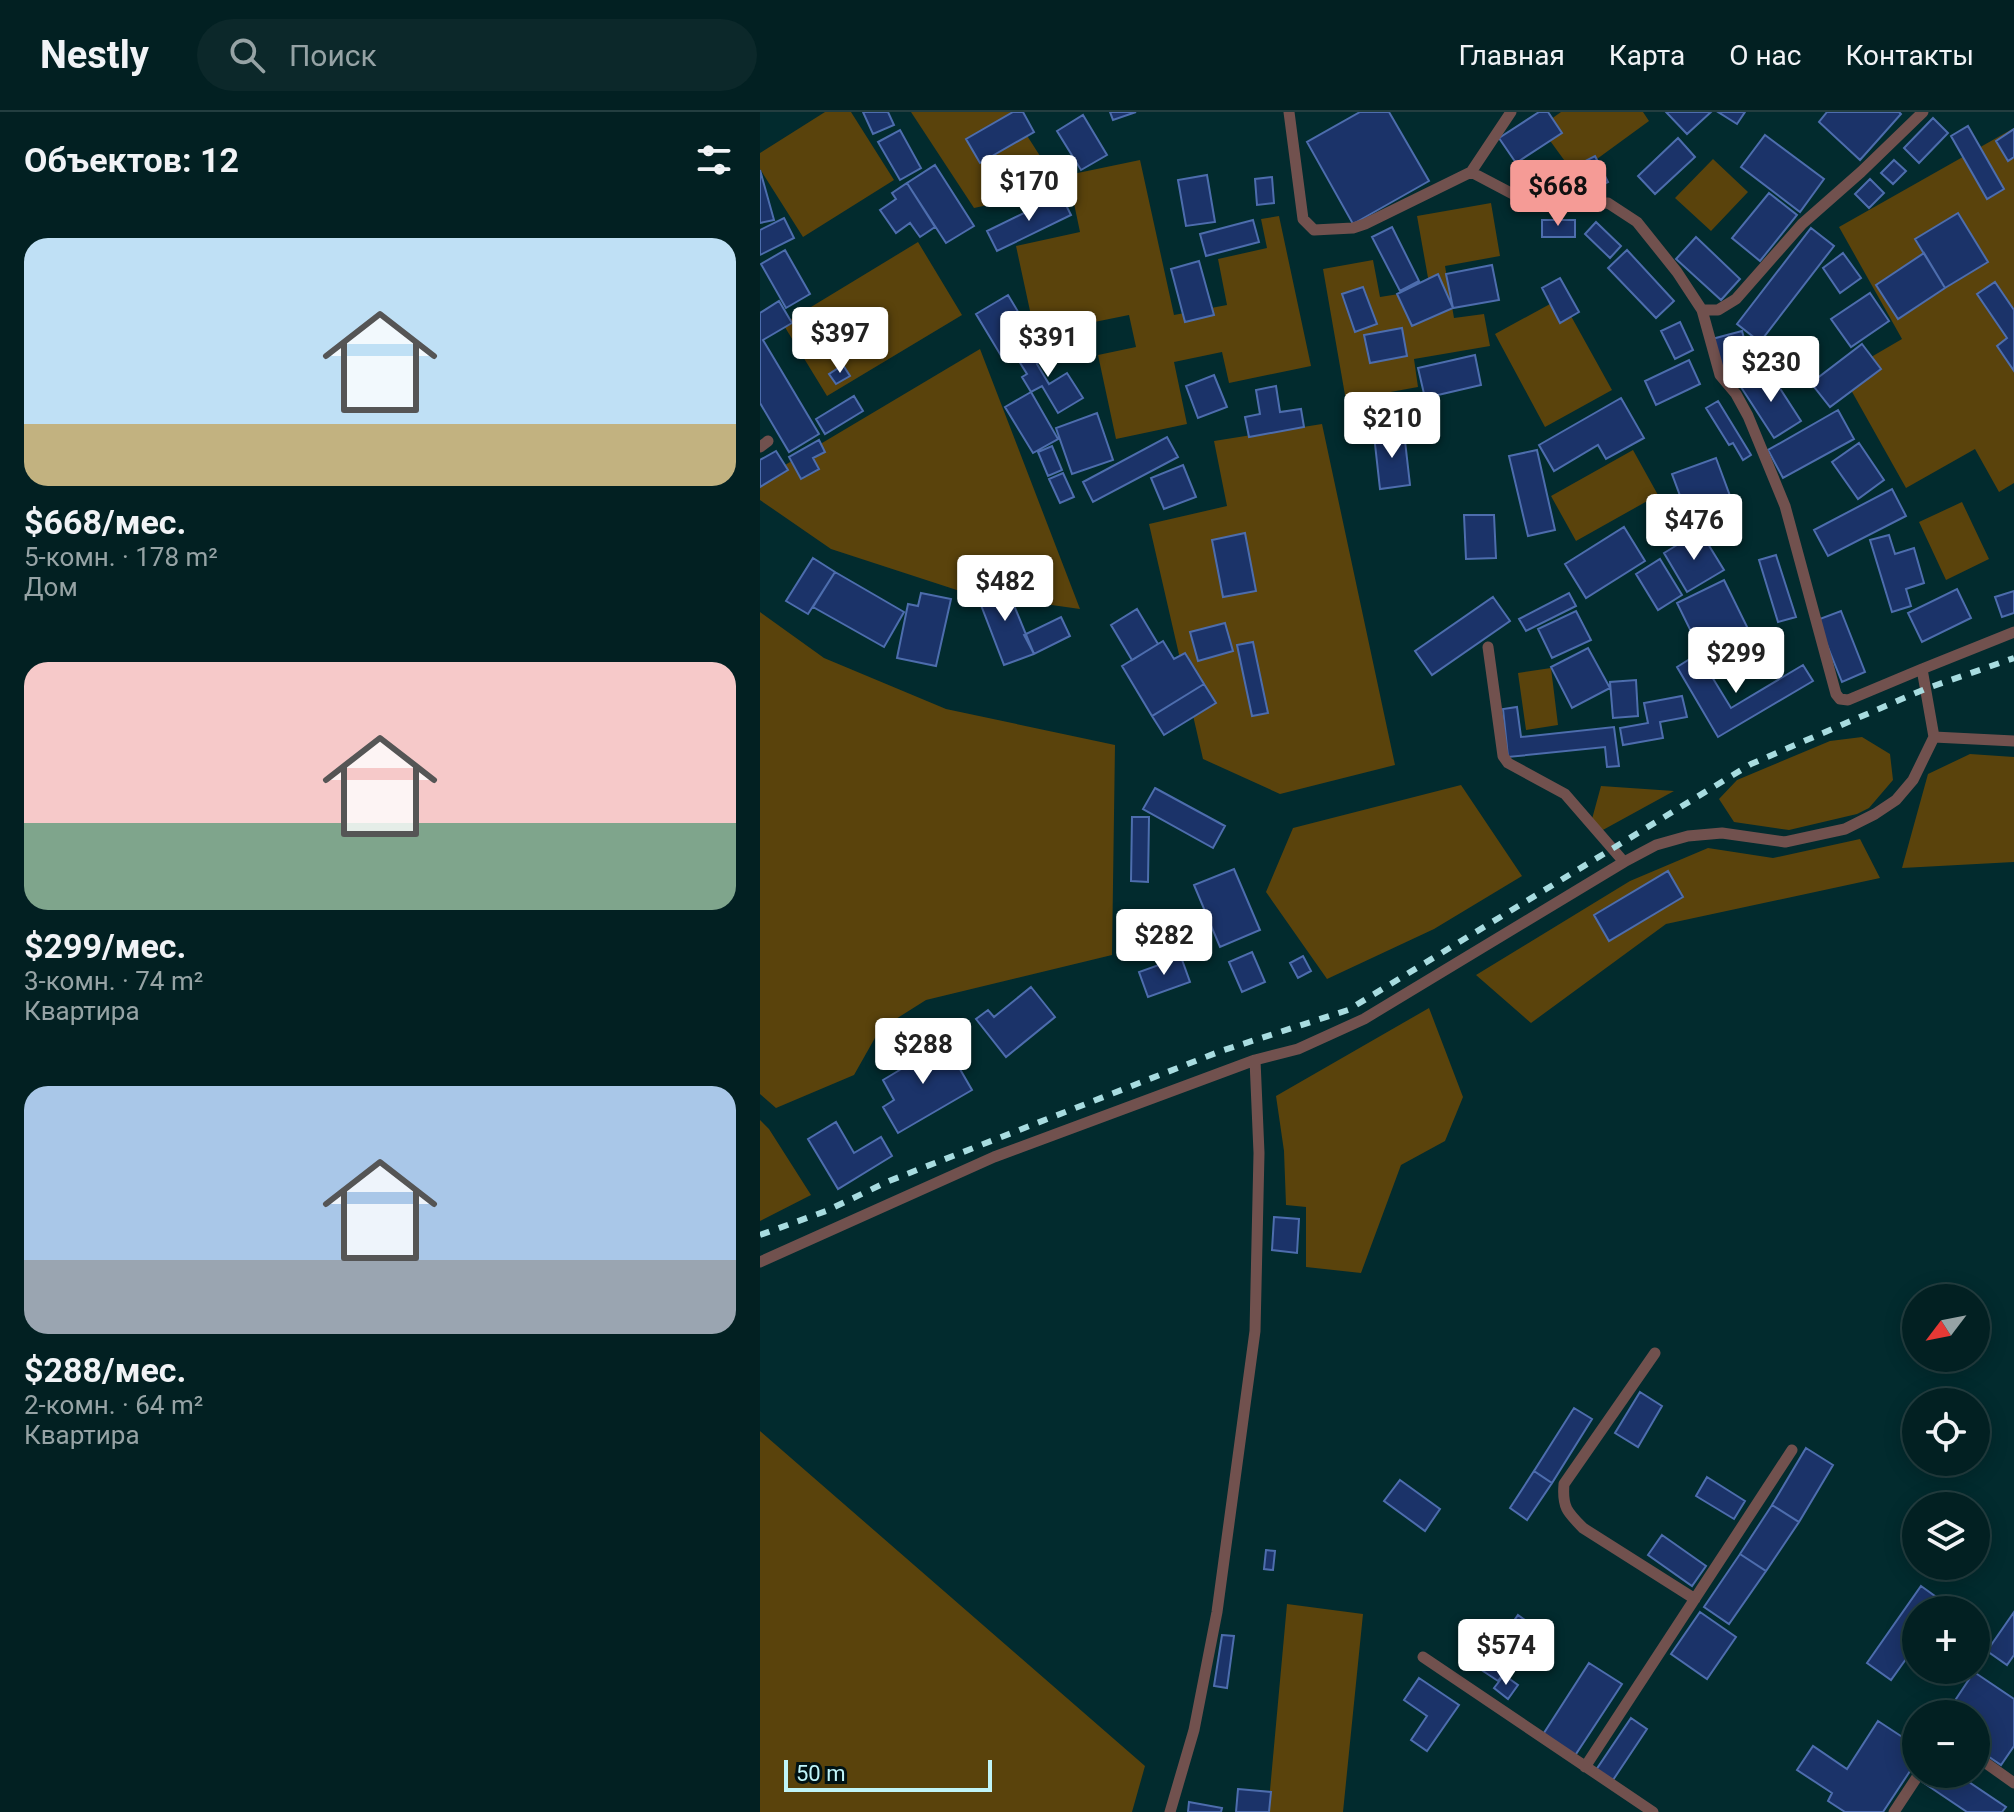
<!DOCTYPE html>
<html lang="ru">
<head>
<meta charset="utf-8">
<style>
	body { margin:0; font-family:Roboto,sans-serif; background:#0c282a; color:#f1f3f6; height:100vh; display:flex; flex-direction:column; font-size:30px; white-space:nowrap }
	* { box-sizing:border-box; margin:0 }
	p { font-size:26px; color:#96a3a5 }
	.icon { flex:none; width:44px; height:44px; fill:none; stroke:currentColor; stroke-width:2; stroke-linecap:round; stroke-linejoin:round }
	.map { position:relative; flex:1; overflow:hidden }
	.drawer { display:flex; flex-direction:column; background:#022022; width:760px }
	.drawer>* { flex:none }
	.needle { width:52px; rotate:238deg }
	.fabs { position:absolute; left:1142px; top:1172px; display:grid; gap:16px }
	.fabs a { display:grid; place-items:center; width:88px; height:88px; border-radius:50%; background:#022022; box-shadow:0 4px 20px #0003,0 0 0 2px #233e40; font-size:40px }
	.scale { position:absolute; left:24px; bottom:20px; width:208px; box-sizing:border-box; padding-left:8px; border:4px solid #c0f5f9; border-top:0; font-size:22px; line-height:28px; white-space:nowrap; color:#c0f5f9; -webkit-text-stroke:6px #001214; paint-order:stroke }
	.price { position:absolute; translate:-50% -68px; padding:0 18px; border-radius:8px; background:#fff; color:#222; font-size:26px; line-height:52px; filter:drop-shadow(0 2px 4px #0008) }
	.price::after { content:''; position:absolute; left:50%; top:48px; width:24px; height:18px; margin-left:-12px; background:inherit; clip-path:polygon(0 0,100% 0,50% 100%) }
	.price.selected { background:#f59b96; color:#111 }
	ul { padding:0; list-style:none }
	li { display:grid; align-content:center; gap:16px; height:424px; padding:0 24px }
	li span { display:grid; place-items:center; height:248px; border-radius:24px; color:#555 }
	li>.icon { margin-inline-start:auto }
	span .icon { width:144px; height:144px; fill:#fffc; stroke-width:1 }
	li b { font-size:34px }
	h2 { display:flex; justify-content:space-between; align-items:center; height:96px; padding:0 24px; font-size:34px }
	header { display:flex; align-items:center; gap:48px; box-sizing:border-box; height:112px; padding:0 40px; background:#022022; border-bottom:2px solid #233e40 }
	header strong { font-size:38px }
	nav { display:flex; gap:44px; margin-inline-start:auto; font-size:28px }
	.search { width:560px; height:72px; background:#0c282a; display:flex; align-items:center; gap:20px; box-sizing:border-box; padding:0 28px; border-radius:44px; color:#96a3a5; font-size:30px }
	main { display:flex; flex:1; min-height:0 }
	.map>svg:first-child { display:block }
</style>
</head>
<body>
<header>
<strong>Nestly</strong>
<div class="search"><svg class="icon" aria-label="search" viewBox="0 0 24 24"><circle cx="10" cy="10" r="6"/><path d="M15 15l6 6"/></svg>Поиск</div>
<nav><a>Главная</a><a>Карта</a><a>О нас</a><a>Контакты</a></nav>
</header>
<main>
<section class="drawer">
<h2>Объектов: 12<svg class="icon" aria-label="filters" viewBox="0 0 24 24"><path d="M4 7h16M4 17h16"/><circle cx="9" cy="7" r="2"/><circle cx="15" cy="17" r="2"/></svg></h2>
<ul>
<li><span style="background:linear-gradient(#bfe0f5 75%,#c2b280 0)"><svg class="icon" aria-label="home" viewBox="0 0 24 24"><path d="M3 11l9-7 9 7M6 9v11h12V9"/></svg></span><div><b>$668/мес.</b><p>5-комн. · 178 m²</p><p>Дом</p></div></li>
<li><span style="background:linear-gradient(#f6c9c9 65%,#7fa58c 0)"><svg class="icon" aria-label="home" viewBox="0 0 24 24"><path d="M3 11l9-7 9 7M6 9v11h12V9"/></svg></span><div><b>$299/мес.</b><p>3-комн. · 74 m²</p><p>Квартира</p></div></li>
<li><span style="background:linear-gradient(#a9c7e8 70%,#9aa5b1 0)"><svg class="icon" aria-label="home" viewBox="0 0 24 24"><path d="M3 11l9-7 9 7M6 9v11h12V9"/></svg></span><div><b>$288/мес.</b><p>2-комн. · 64 m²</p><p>Квартира</p></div></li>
</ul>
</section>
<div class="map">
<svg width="1254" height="1700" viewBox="0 0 1254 1700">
	<rect width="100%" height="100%" fill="#022b2e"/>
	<path fill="#5a430c" d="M65 0H91L134 68 43 125 0 57V41Z
		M151 0H252L301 77 214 96Z
		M801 0H883L889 9 815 63 780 15Z
		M1254 16V371L1239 380 1215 337 1146 376 1082 262 1142 227 1079 115Z
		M953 47 988 80 951 119 915 86Z
		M380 48 414 203 467 193 458 147 507 136 501 107 519 104 551 254 469 271 462 240 414 250 427 312 356 327 338 243 376 235 369 203 275 222 256 134 320 120 308 63Z
		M731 91 740 144 685 154 694 206 724 202 730 234 654 247 658 275 625 281 631 316 592 323 563 157 613 148 620 185 670 177 657 104Z
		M158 130 202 203 67 284 23 212Z
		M801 186 852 278 785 315 735 222Z
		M220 237 320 497 206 481 71 437 0 388V368Z
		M562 312 635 653 520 682 443 647 389 412 467 394 454 329Z
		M873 338 898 383 816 429 791 384Z
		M1202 390 1229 447 1186 468 1159 410Z
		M0 500 64 546 186 597 355 633 352 843 166 888 120 917 94 963 16 996 0 982Z
		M791 556 798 613 766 618 758 561Z
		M1102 625 1130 642 1133 668 1109 696 1097 702 1029 718 974 710 959 687 977 668 1070 629Z
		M1210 642 1254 645V750L1142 756 1168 662Z
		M701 673 762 764 674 817 567 867 506 780 533 716Z
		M841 674 914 679 841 719 832 707Z
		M1100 727 1120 766 906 812 771 911 716 863 870 769 948 736 1013 746Z
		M669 896 703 985 685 1029 641 1053 601 1161 546 1155V1095L526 1093 524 1039 516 984Z
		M0 1008 9 1017 51 1083 0 1109Z
		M0 1319 385 1654 372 1700H0Z
		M527 1492 603 1502 583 1700H508Z"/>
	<path fill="#1b3369" stroke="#4d6dad" stroke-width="2" d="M103 0H128L134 13 113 22Z
		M253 0H263L274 20 220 51 206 27Z
		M350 0H376L353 8Z
		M600 0H629L669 69 593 112 547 30Z
		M779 0H788L802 21 756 51 739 26Z
		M906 0H951L927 22Z
		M958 0H985L977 12Z
		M1067 0H1139L1141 2 1100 48 1059 10Z
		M323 3 347 43 321 58 297 19Z
		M1173 6 1188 21 1159 51 1144 36Z
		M1208 14 1244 77 1227 87 1191 24Z
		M1254 17V45L1248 49 1236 29Z
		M140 18 161 56 140 68 118 30Z
		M1005 23 1064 67 1040 100 981 55Z
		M918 26 935 45 895 82 878 64Z
		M835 44 848 70 807 91 794 65Z
		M1134 48 1146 59 1133 72 1121 61Z
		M175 53 214 114 186 131 147 71Z
		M0 58 14 108 0 111Z
		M758 61 782 69 777 85 752 77Z
		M447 63 455 110 426 114 418 68Z
		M512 65 514 91 497 93 495 67Z
		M1110 67 1124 81 1109 96 1095 82Z
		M147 71 175 115 160 125 150 111 136 121 120 98 136 87 132 81Z
		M1009 81 1037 103 1000 149 972 126Z
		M301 83 311 103 237 139 227 119Z
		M1198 101 1228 150 1185 176 1155 127Z
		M24 106 34 126 0 143V118Z
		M493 108 499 130 446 144 440 122Z
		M782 108H815V125H782Z
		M836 110 861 134 850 146 825 122Z
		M632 115 659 169 640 179 612 125Z
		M1051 116 1074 134 1000 230 977 212Z
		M936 125 980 167 961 188 916 147Z
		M25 138 50 182 26 196 1 152Z
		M867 138 914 189 896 206 848 156Z
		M1083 141 1101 166 1080 181 1063 156Z
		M1164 141 1185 176 1138 207 1116 173Z
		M439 149 454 203 425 210 411 157Z
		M732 153 739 188 693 196 686 162Z
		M678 162 693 196 652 214 637 182Z
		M800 166 819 200 800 211 782 176Z
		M1235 170 1254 198V259L1237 234 1247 226 1217 182Z
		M603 175 617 212 595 220 582 182Z
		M1110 181 1129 209 1091 235 1071 207Z
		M248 183 275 228 243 247 216 202Z
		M19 189 32 211 3 228 59 322 29 340 0 291V201Z
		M920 210 933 238 915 247 901 219Z
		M642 216 647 244 610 251 604 223Z
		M982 219 993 259 964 267 952 227Z
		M285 229 294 242 277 252 289 272 307 261 323 286 298 301 282 274 271 280 262 265 267 262 257 246Z
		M1102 232 1121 257 1070 295 1051 271Z
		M715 243 721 273 665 286 658 256Z
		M929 248 940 272 896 293 885 269Z
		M83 253 90 264 76 272 69 262Z
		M1008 258 1041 309 1014 326 981 275Z
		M454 263 467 295 438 306 426 274Z
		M516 274 520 300 541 297 544 315 489 325 485 305 500 302 496 278Z
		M271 280 298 327 273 341 245 295Z
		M94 284 103 299 65 322 56 307Z
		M861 286 884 326 846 347 838 333 794 359 779 333Z
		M958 289 991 343 983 348 973 331 969 333 946 296Z
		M1078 298 1094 327 1023 366 1008 338Z
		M337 301 353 348 312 362 296 316Z
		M644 320 650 373 620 377 614 323Z
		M407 325 418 345 333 390 323 370Z
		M59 328 65 340 53 346 59 357 41 367 29 345Z
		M1099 331 1124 368 1098 387 1072 350Z
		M292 334 302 358 288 364 278 340Z
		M777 338 795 418 768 424 749 344Z
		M16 339 28 358 0 375V348Z
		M956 346 976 400 932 416 912 362Z
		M423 353 436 385 404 397 391 366Z
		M303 361 314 385 300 391 289 367Z
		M1132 377 1146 404 1068 444 1054 418Z
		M704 403H734L736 446 706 447Z
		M864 415 885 449 826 486 805 452Z
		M940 419 964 458 927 480 904 441Z
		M485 421 496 479 463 485 452 428Z
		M1129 423 1135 442 1154 436 1164 471 1146 477 1151 494 1132 500 1110 428Z
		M1016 443 1036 505 1018 510 999 448Z
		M53 446 75 460 48 502 26 489Z
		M900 447 922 483 898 498 876 462Z
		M75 460 144 500 124 535 53 495Z
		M964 468 992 525 945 548 917 491Z
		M244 469 274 542 244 553 216 480Z
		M1197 477 1211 506 1162 530 1148 501Z
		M1254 479V501L1242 505 1235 485Z
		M161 481 191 487 176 554 137 546 148 492 158 494Z
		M809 481 816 494 766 519 759 507Z
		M733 485 750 509 672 563 655 539Z
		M377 497 398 532 372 548 351 513Z
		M816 499 831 528 792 546 778 517Z
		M1081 499 1105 560 1082 570 1057 508Z
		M301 505 310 524 274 542 264 523Z
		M465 511 473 539 438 549 430 520Z
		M403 529 414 547 425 541 444 572 392 604 362 554Z
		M493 530 508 601 492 604 477 533Z
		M828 536 850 576 812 596 791 555Z
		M938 542 971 596 1043 553 1053 569 958 625 917 555Z
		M876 568 878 604 853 606 850 570Z
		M444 572 456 591 404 623 392 604Z
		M922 584 927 605 900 610 903 626 863 633 860 616 888 611 884 591Z
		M757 595 761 625 854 615 859 654 847 655 845 635 748 645 743 597Z
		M395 676 465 714 453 736 383 697Z
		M372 705H389L388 770 371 769Z
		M474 757 500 818 460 835 434 773Z
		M908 759 923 785 849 829 834 803Z
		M492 840 505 870 482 880 469 850Z
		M543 844 551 859 538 866 530 851Z
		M421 845 430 870 388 885 379 860Z
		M271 875 295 905 246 945 216 907 228 898 234 905Z
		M159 932 166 945 186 933 212 978 138 1021 123 995 134 988 123 968 143 956 136 945Z
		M76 1010 94 1041 121 1025 132 1044 78 1077 48 1027Z
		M514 1105 539 1107 537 1141 512 1138Z
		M880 1280 902 1294 878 1335 855 1321Z
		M814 1296 832 1307 792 1371 774 1359Z
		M1046 1336 1073 1353 1039 1410 1012 1393Z
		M774 1359 792 1371 767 1408 750 1396Z
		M947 1365 985 1389 974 1407 936 1384Z
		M640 1368 680 1397 665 1419 624 1389Z
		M1012 1393 1039 1410 1006 1459 980 1442Z
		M902 1423 946 1454 932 1474 888 1443Z
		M506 1438 515 1439 513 1458 504 1457Z
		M980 1442 1006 1459 969 1512 944 1495Z
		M1161 1474 1186 1492 1181 1498H1156V1533L1131 1568 1107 1551Z
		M940 1500 976 1525 947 1567 911 1542Z
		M1254 1500V1543L1247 1553 1227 1539Z
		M758 1503 776 1516 738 1569 720 1557Z
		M462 1523 474 1524 467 1576 454 1574Z
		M829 1551 862 1572 814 1645 782 1624Z
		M1214 1560 1254 1587V1634L1241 1653 1216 1636V1602H1186Z
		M744 1563 758 1573 748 1587 734 1576Z
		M659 1566 699 1593 667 1639 651 1628 667 1604 644 1588Z
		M871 1606 887 1617 853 1668 836 1658Z
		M1118 1609 1156 1634V1650L1123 1700H1085L1068 1689 1072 1681 1037 1658 1053 1634 1087 1657Z
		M1166 1662H1197L1246 1695 1242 1700H1207L1161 1669Z
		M478 1677 511 1680 509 1700H476Z
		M429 1690 462 1696 461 1700H428Z"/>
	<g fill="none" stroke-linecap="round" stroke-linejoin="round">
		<path stroke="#71514e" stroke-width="11" d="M529 0 543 107 554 118 593 116 605 112 711 60 764 88 782 92 848 91 877 110 917 160 942 198 960 263 976 282 988 304 1025 394 1076 582 1080 587 1088 588 1162 557
			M711 60 751 0
			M942 198H958L976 187 1042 112 1101 60 1163 0
			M0 335 8 329
			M728 535 743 644 748 651 805 682 864 750
			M1174 625 1254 629
			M0 1150 234 1045 495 948
			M895 1241 804 1372C802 1395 807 1400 823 1416L935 1487
			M663 1545 893 1700
			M1216 1644 1254 1671
			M825 1655 1032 1338
			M410 1700 434 1618 457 1500 495 1219 499 1041 495 948 538 937 604 907 864 750 896 733 928 724 962 721 1025 730 1085 717 1115 702 1136 688 1153 668 1174 625 1162 557 1254 520
			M1134 1700 1159 1662"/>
		<path stroke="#a8dce0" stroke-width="6" stroke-dasharray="10 10" stroke-linecap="butt" d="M0 1123 66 1099 129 1069 461 939 588 898 991 652 1165 577 1254 546"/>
	</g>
</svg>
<div class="fabs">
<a><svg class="needle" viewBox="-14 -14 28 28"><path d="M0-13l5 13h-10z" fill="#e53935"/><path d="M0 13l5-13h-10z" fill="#96a3a5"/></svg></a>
<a><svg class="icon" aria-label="locate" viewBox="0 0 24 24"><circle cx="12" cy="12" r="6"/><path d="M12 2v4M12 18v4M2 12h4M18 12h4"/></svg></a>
<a><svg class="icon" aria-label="layers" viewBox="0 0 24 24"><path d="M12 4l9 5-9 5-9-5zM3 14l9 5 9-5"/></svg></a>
<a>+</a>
<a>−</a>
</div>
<div class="scale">50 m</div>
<b class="price" style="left:269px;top:111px">$170</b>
<b class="price selected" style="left:798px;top:116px">$668</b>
<b class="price" style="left:80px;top:263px">$397</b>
<b class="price" style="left:288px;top:267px">$391</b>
<b class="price" style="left:1011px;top:292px">$230</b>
<b class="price" style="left:632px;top:348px">$210</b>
<b class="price" style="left:934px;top:450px">$476</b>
<b class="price" style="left:245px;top:511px">$482</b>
<b class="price" style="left:976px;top:583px">$299</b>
<b class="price" style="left:404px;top:865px">$282</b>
<b class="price" style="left:163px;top:974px">$288</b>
<b class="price" style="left:746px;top:1575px">$574</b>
</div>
</main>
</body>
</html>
